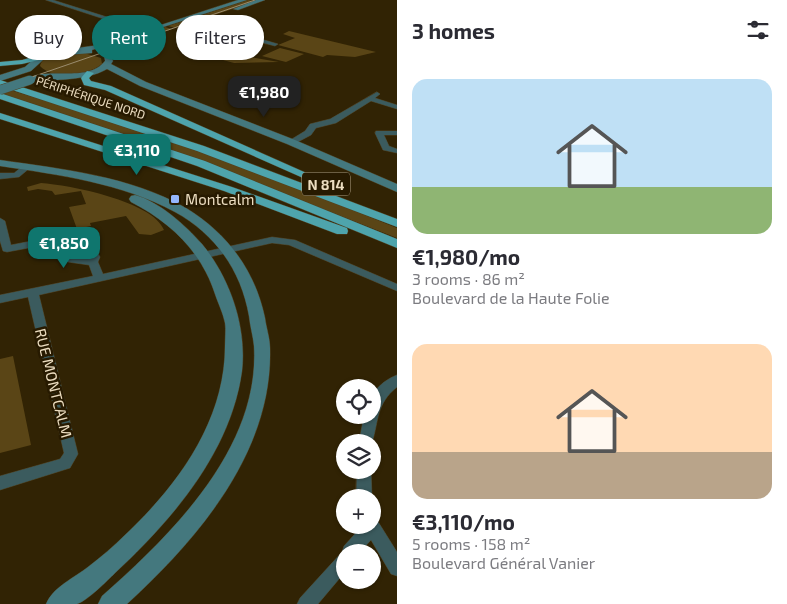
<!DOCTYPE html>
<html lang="en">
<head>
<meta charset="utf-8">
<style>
	body { margin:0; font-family:"Exo 2",sans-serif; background:#f7f7f7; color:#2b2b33; height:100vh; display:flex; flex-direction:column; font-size:19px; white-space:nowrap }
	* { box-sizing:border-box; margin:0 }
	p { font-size:16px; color:#7c7c81 }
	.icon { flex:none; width:28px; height:28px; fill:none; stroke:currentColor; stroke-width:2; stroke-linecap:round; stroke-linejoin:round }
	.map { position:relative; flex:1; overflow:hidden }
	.side { display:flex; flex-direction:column; background:#fff; width:390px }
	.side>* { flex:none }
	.banner { position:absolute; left:15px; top:15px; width:306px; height:45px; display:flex; gap:10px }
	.tools { position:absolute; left:336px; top:379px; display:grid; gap:10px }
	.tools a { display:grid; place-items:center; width:45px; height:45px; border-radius:50%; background:#fff; box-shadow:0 1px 4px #0004; font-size:25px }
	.price { position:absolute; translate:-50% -42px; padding:0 11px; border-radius:10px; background:#0f766e; color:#fff; font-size:16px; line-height:32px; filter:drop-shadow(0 1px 2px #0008) }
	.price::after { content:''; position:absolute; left:50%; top:30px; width:15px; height:11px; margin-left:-8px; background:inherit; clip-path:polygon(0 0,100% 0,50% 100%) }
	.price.active { background:#222; color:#fff }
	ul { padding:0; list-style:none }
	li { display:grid; align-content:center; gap:10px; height:265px; padding:0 15px }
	li span { display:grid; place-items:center; height:155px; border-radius:15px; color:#555 }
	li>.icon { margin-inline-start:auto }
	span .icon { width:90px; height:90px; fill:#fffc; stroke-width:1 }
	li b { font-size:21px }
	h2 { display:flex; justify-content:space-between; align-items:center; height:60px; padding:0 15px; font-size:21px }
	.tag { padding:0 18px; border-radius:22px; background:#fff; box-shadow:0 1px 4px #0004; font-size:18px; line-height:45px }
	.tag.active { background:#0f766e; color:#fff }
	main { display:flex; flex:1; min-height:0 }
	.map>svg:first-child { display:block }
</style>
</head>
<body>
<main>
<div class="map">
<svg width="397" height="604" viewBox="0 0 397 604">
	<rect width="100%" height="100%" fill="#312304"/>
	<path fill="#5a4516" d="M248 0 257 1 175 28 168 26Z
		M165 27 172 29 112 50 103 47Z
		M289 31 372 51 376 52 355 57 327 55 323 57 278 45 295 38 283 34Z
		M242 37 269 45 264 44 238 55 279 62 234 63 223 60V57H227L223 53 241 46Z
		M280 48 304 54 286 62 262 56Z
		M84 53 101 58 102 64C88 75 54 81 40 66 43 51 72 53 84 53Z
		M0 87C135 127 267 174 397 228V238L169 149 0 93Z
		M41 183C69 185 153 201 164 230L151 235 139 234 126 216 90 223 91 226 77 229 69 207 86 204 81 191 55 195 52 191 38 189 28 191 27 187Z
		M13 356 31 445 0 453V359Z"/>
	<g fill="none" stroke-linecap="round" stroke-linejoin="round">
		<g stroke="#4f4122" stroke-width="1">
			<path id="street" d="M46 0H53L107 17 160 29 157 31 104 19Z
				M183 25 195 28 226 29 278 44 275 46 226 33 195 32 181 28Z
				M377 92 380 94 375 98 397 105V109L371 101 336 123 316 128 311 135 294 144 287 142 305 131 310 124 330 119Z
				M376 131H397V135H384L389 146 397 149V153L383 150 375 133Z
				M24 165H27L31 167 19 177 0 179V173H14Z
				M0 218 5 221 11 245 83 231 86 232 100 257 98 262 103 274 272 237 295 240 397 284V291L289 245 272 243 39 295 78 454 70 468 0 490V476L60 459 64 453 28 297 0 303V295L93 276 89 265 68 262 60 242 7 252 3 251 0 241ZM80 238 90 257 89 259 76 257 69 240Z
				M397 375V387C376 404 379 420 372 443L359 442 364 415H372C372 410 372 403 372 398 374 388 388 378 397 375Z
				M357 470H371L372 498H356Z
				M372 518 377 520 397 552V576L391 574 371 540 360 552H345V572L318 604H297L300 598 342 552 344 546 363 525H372Z"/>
		</g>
		<g stroke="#4f4122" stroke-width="1">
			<path id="secondary" d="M238 0H247L92 50V53L53 56 43 60 31 71 0 81V75L25 67 37 56 48 52 99 45Z
				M256 0H265L238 10 233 9Z
				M104 55H110L113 61 111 64 146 82 295 140 397 184V192L287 144 140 86 107 69C84 82 56 78 30 83L26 80C45 65 87 84 105 61Z
				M0 160C62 169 130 176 186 208 227 233 255 270 265 318 266 327 270 338 270 348 273 451 199 538 127 604H98L102 596C172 534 260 448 254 346 253 336 250 326 249 316 241 270 215 234 175 212 121 183 60 175 0 166Z
				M135 195C160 202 185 225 202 244 230 278 247 327 242 371 231 452 172 520 115 573 107 581 87 601 77 604 68 604 55 604 46 604 53 587 74 578 88 567 101 557 114 546 125 535 178 485 225 421 225 346 225 338 226 330 225 323 223 313 218 303 215 294 201 251 170 222 131 202L129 199 131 196Z"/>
		</g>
		<g stroke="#4f4122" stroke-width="1">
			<path id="highway" d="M44 54 48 56 47 58 22 64 0 66V62L22 60Z
				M87 71 94 73 89 78 91 81 111 86 338 187 332 191 328 189 105 90 84 85 81 78Z
				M0 80 204 146 397 219V227L197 151 0 86Z
				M0 93 205 161 397 239V248L197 166 0 99Z
				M0 113 232 187 347 228 348 231 347 234H337L224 191 0 119Z"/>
		</g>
		<use href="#street" fill="#3b5b5e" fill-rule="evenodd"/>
		<use href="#secondary" fill="#44787e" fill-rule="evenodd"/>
		<use href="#highway" fill="#4ea4ac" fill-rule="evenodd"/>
		<path stroke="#9b8d6f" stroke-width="1" d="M0 88 255 0"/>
		<g stroke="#4f4122" stroke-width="10" stroke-linecap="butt">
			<path id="secondary-bridge" d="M0 90 30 80"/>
		</g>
		<use href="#secondary-bridge" stroke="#44787e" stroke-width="9"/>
	</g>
	<rect fill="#95b7fd" stroke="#271a00" stroke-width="2" x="170" y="194" width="10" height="10" rx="2.5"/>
	<g text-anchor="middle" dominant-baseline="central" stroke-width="5" stroke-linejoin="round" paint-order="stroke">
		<g font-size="12" fill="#ecddc0" stroke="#271a00">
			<text transform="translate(91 97) rotate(18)">PÉRIPHÉRIQUE NORD</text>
		</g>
		<rect fill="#271a00" stroke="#b1a286" stroke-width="1" x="302" y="172.5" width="48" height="23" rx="4"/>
		<g font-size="14" font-weight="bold" fill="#ecddc0">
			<text x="326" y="184">N 814</text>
		</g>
		<g font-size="15" fill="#ecddc0" stroke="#271a00" text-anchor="start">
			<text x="185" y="199">Montcalm</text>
		</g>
		<g font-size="15" fill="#ecddc0" stroke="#271a00">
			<text transform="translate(54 383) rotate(76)">RUE MONTCALM</text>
		</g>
	</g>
</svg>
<div class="tools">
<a><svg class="icon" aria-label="locate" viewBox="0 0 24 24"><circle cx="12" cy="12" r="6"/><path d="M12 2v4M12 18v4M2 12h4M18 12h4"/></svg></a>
<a><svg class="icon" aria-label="layers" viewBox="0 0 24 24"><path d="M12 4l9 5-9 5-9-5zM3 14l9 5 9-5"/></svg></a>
<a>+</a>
<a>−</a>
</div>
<b class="price active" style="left:264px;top:118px">€1,980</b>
<b class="price" style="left:137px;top:176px">€3,110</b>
<b class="price" style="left:64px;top:269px">€1,850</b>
<div class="banner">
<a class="tag">Buy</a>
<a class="tag active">Rent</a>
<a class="tag">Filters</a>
</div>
</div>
<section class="side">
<h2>3 homes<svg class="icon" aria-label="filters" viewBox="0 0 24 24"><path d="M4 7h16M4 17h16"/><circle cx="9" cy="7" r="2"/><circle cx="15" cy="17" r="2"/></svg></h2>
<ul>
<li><span style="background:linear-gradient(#bfe0f5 70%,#8fb573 0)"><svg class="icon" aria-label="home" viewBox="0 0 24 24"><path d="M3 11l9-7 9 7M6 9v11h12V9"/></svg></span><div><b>€1,980/mo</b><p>3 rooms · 86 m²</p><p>Boulevard de la Haute Folie</p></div></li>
<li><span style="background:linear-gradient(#ffd9b3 70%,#b9a48a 0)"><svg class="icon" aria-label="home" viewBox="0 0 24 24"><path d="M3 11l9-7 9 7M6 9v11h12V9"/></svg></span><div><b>€3,110/mo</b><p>5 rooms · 158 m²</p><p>Boulevard Général Vanier</p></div></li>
</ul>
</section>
</main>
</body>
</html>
